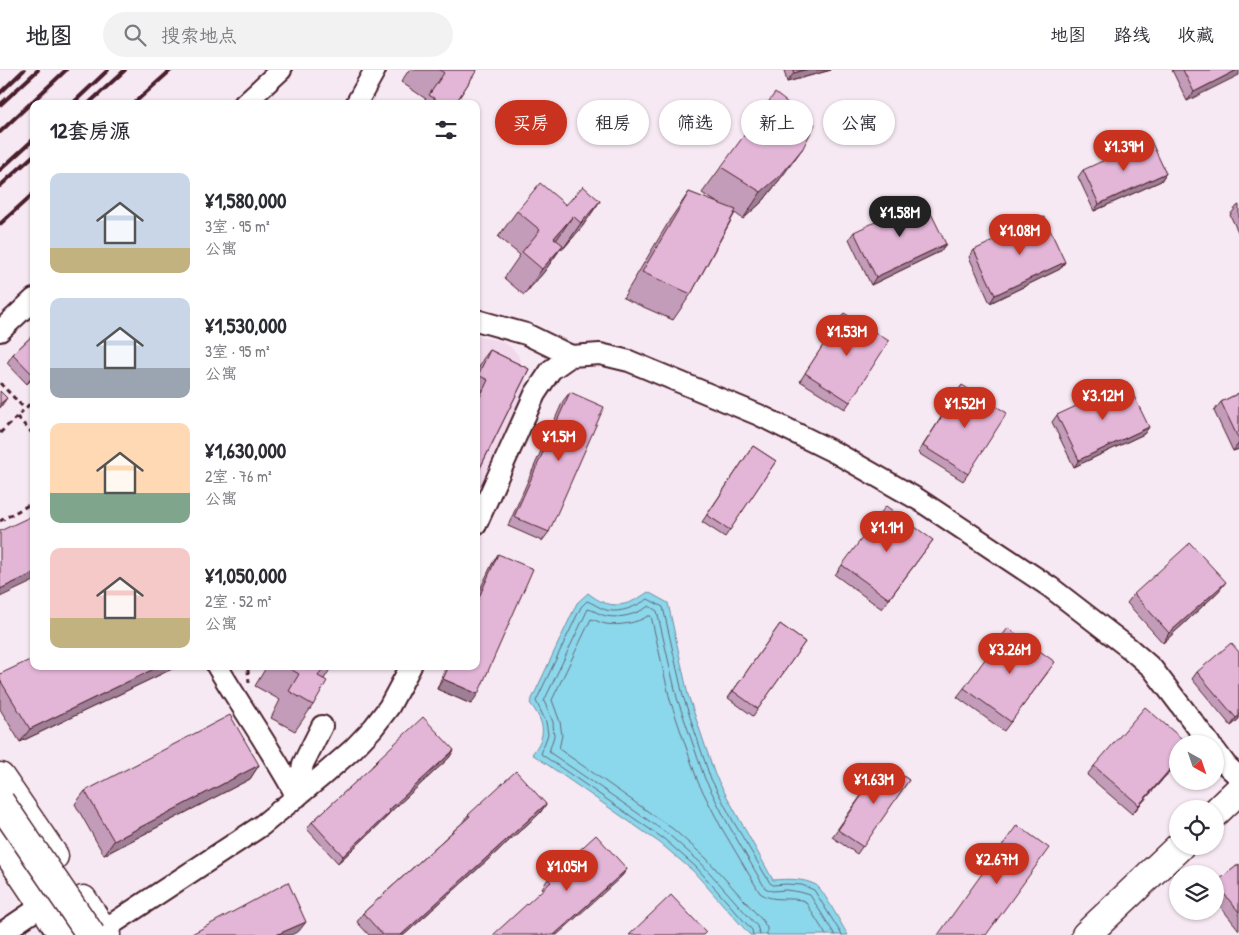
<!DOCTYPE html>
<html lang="zh">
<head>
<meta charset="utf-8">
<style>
	body { margin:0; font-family:"Patrick Hand","LXGW WenKai TC",sans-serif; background:#f2f2f3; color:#2b2b33; height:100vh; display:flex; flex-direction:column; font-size:19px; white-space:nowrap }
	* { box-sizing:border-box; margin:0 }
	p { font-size:16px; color:#7c7c81 }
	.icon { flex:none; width:28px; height:28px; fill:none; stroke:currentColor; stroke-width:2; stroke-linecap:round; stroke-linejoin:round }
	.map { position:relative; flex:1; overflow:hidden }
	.sheet { position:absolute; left:30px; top:30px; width:450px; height:570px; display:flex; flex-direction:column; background:#fff; border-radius:10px; box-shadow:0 1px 4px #0004 }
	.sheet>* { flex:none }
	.guide { position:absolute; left:495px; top:30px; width:475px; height:45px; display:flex; gap:10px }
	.needle { width:32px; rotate:140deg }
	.tools { position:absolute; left:1169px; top:665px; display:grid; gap:10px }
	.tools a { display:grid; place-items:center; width:55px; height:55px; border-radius:50%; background:#fff; box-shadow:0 1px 4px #0004; font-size:25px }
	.price { position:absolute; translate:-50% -42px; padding:0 11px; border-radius:18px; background:#c8321e; color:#fff; font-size:16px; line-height:32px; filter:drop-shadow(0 1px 2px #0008) }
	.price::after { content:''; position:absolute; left:50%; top:30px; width:15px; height:11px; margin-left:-8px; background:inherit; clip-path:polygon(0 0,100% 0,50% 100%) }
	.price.current { background:#222; color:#fff }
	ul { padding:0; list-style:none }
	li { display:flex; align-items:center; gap:15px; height:125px; padding:0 20px }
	li span { display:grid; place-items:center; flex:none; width:140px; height:100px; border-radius:10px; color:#555 }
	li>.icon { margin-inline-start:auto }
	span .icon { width:60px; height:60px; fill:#fffc; stroke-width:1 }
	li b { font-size:21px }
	h2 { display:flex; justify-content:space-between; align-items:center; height:60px; padding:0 20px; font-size:21px }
	.chip { padding:0 18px; border-radius:22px; background:#fff; box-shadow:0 1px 4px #0004; font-size:18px; line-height:45px }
	.chip.current { background:#c8321e; color:#fff }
	header { display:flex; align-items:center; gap:30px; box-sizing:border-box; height:70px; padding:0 25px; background:#fff; border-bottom:1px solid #e1e1e2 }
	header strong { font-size:24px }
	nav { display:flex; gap:28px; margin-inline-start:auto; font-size:18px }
	.search { width:350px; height:45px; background:#f2f2f3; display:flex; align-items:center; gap:12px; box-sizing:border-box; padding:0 18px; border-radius:28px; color:#7c7c81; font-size:19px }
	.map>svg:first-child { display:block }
</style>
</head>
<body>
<header>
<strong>地图</strong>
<div class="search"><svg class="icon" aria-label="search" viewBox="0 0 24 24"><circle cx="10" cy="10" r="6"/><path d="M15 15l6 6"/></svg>搜索地点</div>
<nav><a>地图</a><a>路线</a><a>收藏</a></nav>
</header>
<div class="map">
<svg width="1239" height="865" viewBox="0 0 1239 865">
	<rect width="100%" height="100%" fill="#f7e9f3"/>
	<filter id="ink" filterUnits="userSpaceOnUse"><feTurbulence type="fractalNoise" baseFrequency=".02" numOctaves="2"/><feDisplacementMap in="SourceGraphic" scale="10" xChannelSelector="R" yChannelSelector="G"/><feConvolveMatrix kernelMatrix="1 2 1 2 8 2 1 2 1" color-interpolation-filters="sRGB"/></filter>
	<g filter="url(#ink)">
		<path fill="#f1d9eb" d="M476 266 501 271 511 277 518 285 526 306V318L476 429Z"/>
		<path fill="#8bd7eb" stroke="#718d9e" d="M648 522 668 533 688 625 715 705 773 810C787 809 803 808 816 815 823 819 842 856 848 865H750L693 801 660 773 532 684C548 664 544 652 530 633L577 533 588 523C609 540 626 538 648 522Z"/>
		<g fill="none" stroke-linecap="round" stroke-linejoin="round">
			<path stroke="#646978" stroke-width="1" d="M753 865 752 860 696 797 664 769 541 684 548 664 546 652 536 631 581 537 587 531C593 533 599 538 606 540 621 544 636 536 648 529L663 537 683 626 710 707 733 751 770 813 773 815 786 814 802 815 814 820 842 865
				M760 865 757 856 701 793 668 764 549 682 554 666 553 652 544 631 588 539C594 540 600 545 606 546 621 549 637 544 649 536L657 541 677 628 705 709 728 754 765 818 772 821 786 820 800 822 810 825 835 865
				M767 865V858L763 851 706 788 673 759 559 679 562 665 560 652 552 630 591 549C596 550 600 553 606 554 619 556 637 553 648 546H651L670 630 698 712 721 757 760 823C773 833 790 826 805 831L826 865"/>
			<g stroke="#4a1f2b" stroke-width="24">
				<path id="street" d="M244 34 281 0
					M356 34 375 0
					M476 250 526 264 571 286
					M0 261 34 229
					M476 455 535 324 551 300 571 286 600 284 629 291 759 345 838 384 919 430 1050 517 1129 578 1152 598 1210 674
					M217 596C243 640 273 682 297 727
					M1215 680 1226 695 1239 707
					M297 727 303 694 322 656
					M103 860 261 756 322 706 353 679 373 658 389 637 411 596
					M0 864 43 835"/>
			</g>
			<g stroke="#4a1f2b" stroke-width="31">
				<path id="secondary" d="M0 707 54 786
					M1215 743 1239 720
					M0 771 63 865
					M83 830 106 865
					M1086 865 1180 776"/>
			</g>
			<path stroke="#4a1f2b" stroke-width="3" stroke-dasharray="5 4" stroke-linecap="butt" d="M0 313 25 339
				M17 347 34 365
				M0 363 34 330
				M0 451 34 432
				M249 613 248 600 250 596"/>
			<use href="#street" stroke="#fff" stroke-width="20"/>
			<use href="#secondary" stroke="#fff" stroke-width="28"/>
			<path stroke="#4a1f2b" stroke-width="4" d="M0 23 24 0
				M72 34 108 0
				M88 34 125 0
				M133 34 171 0
				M0 35 38 0
				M0 62 66 0
				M0 100 34 69
				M0 116 34 85
				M0 154 34 123"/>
			<g stroke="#4a1f2b" stroke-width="31" stroke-linecap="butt">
				<path id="secondary-bridge" d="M0 732 91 865"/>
			</g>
			<use href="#secondary-bridge" stroke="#fff" stroke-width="28"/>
		</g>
		<path fill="#c39cb9" stroke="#4a1f2b" d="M409 0H477L455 34H422L426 29 401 12Z
			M784 0H831L787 12Z
			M1172 0H1239L1187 31Z
			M721 97 784 104 763 131 743 149 735 143 691 224 673 250 623 228 671 148 689 122 721 135 702 123Z
			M1083 100 1166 103 1161 111 1094 141 1078 107Z
			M600 131 582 157 563 179 561 178 544 202 524 225 504 208 520 185 498 167 517 141Z
			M1239 135V164L1230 145 1237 136Z
			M854 162 941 181 871 215 849 169Z
			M974 180 1065 192 1060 199 990 233 969 187Z
			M844 243 850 332 845 339 800 311Z
			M34 264V307L27 314 7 293 13 284Z
			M490 280 529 299 476 406V330L482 319 476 317V304L483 289Z
			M962 315 968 404 963 411 918 383Z
			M570 322 549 462 542 471 508 456 563 331Z
			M1239 323V379L1233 381 1214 341 1221 332Z
			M1057 345 1149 357 1144 364 1074 397 1052 352Z
			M753 376 776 391 725 467 702 452Z
			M933 470 882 539 835 505 842 495Z
			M498 484 471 634 437 619 446 596H476V528L492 494Z
			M1219 521 1163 573 1127 533 1134 524Z
			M780 554 805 572 753 646 728 628Z
			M1239 582V649L1231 656 1192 609 1197 602Z
			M178 596 20 672 0 639V604Z
			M267 596H332L324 609 313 635 295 661 271 648 280 630 255 616Z
			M1048 602 1004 661 957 627 964 618Z
			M1178 674V692L1132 744 1087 705 1094 696Z
			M454 680 449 688 390 742 385 749 338 793 307 759 312 752 371 698 376 691Z
			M884 693 909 710 857 784 832 767Z
			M259 695 250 709 104 785 75 734 85 721Z
			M546 734 540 743 404 865H369L357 852 363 843 462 753 468 745Z
			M1239 794V860L1215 830V814Z
			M627 799 621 807 543 819 542 818 548 809Z"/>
		<path fill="#9f7f96" stroke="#4a1f2b" d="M804 0H831L787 12 794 3Z
			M1237 0H1239V5L1187 31 1194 22Z
			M803 78 784 104 763 131 743 149 761 122Z
			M1166 103 1161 111 1094 141 1099 134Z
			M600 131 582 157 563 179 581 153Z
			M573 146 555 172 536 194 554 168Z
			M946 174 941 181 871 215 876 207Z
			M563 175 544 202 524 225 542 199Z
			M1065 192 1060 199 990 233 995 225Z
			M34 304V307L27 314Z
			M7 328 0 338V334Z
			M1149 357 1144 364 1074 397 1079 390Z
			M1239 373V379L1233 381Z
			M34 503V511L0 527V519Z
			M1226 512 1219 521 1163 573 1169 563Z
			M160 596H178L20 672 30 659Z
			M443 609 478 624 471 634 437 619Z
			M1239 646V649L1231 656 1236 648Z
			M454 680 449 688 384 748 389 740Z
			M1178 690V692L1132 744 1139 735Z
			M259 695 250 709 104 785 114 771Z
			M546 734 540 743 404 865H401Z
			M390 742 385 749 338 793 343 786Z
			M627 799 621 807 557 865H554Z
			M306 852 299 861 291 865H276Z"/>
		<path fill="#e3b5d7" stroke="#4a1f2b" d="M440 0H477L455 34H443L429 25 444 3Z
			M793 0H804L794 3Z
			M1183 0H1237L1194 22Z
			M775 23 815 54 803 78 781 105 761 122 721 97Z
			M1150 69 1166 103 1099 134 1083 100Z
			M540 113 566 135 583 116 600 131 581 153 573 146 554 168 563 175 542 199 522 182 540 160 517 141Z
			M689 122 736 140 691 224 642 202Z
			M924 129 946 174 876 207 854 162Z
			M1044 147 1065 192 995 225 974 180Z
			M844 243 889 271 850 332 805 303Z
			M34 264V304L33 305 13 284Z
			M490 280 529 299 476 406V335L488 310 478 305Z
			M1127 312 1149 357 1079 390 1057 345Z
			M962 315 1007 343 968 404 923 376Z
			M0 321 7 328 0 334Z
			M570 322 604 337 549 462 514 447Z
			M1239 323V370L1221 332Z
			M753 376 776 391 730 460 707 445Z
			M886 436 933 470 889 529 842 495Z
			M34 445V503L0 519V461Z
			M1190 473 1226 512 1169 563 1134 524Z
			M498 484 533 499 478 624 443 609 449 596H476V534Z
			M780 554 805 572 758 639 733 621Z
			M1008 558 1055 592 1011 652 964 618Z
			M1231 573 1239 582V646L1236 648 1197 602Z
			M34 588V596H160L30 659 0 610V604Z
			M285 596H324L318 606 327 611 313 635 289 621 299 604Z
			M1145 637 1188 674H1178V690L1139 735 1094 696Z
			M230 645 259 695 114 771 85 721Z
			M423 647 454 680 389 740 390 742 343 786 312 752 377 692 376 691Z
			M884 693 909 710 863 777 838 760Z
			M516 701 546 734 401 865H383L363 843 470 746 468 745Z
			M1017 755 1049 778 986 865H938Z
			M596 765 627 799 554 865H493L551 812 548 809Z
			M1239 794V842L1215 813Z
			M288 812 306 852 276 865H190Z
			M671 825 706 862 703 865H629Z"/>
	</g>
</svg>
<div class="tools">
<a><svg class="needle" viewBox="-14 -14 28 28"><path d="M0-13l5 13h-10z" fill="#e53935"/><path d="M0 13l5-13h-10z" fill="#7c7c81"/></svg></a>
<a><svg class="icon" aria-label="locate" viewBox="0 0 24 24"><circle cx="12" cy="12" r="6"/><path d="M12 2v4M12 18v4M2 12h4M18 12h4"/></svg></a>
<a><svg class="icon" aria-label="layers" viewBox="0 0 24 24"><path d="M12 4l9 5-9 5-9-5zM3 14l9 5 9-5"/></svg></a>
</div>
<b class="price" style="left:1124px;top:102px">¥1.39M</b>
<b class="price current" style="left:900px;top:168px">¥1.58M</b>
<b class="price" style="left:1020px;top:186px">¥1.08M</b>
<b class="price" style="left:847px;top:287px">¥1.53M</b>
<b class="price" style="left:1103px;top:351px">¥3.12M</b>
<b class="price" style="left:965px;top:359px">¥1.52M</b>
<b class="price" style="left:559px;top:392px">¥1.5M</b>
<b class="price" style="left:887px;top:483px">¥1.1M</b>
<b class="price" style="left:1010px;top:605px">¥3.26M</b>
<b class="price" style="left:874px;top:735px">¥1.63M</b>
<b class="price" style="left:997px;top:815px">¥2.67M</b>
<b class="price" style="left:567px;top:822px">¥1.05M</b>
<div class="guide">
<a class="chip current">买房</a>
<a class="chip">租房</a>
<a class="chip">筛选</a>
<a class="chip">新上</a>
<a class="chip">公寓</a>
</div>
<section class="sheet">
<h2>12套房源<svg class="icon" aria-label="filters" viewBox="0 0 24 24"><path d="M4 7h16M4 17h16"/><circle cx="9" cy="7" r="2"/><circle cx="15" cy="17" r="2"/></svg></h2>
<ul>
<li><span style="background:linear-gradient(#c9d6e8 75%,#c2b280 0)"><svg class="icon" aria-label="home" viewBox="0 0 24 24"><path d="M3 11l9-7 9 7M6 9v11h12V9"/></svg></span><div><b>¥1,580,000</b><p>3室 · 95 m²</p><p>公寓</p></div></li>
<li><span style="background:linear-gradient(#c9d6e8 70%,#9aa5b1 0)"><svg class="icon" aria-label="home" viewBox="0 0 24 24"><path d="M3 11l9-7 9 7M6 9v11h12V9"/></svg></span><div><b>¥1,530,000</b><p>3室 · 95 m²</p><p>公寓</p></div></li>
<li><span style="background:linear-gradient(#ffd9b3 70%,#7fa58c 0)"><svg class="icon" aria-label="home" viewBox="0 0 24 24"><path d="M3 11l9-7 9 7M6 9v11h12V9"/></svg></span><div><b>¥1,630,000</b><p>2室 · 76 m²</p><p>公寓</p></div></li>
<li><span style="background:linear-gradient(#f6c9c9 70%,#c2b280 0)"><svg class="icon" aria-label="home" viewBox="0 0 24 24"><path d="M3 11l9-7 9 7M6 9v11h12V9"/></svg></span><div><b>¥1,050,000</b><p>2室 · 52 m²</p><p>公寓</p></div></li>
</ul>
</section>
</div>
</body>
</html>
